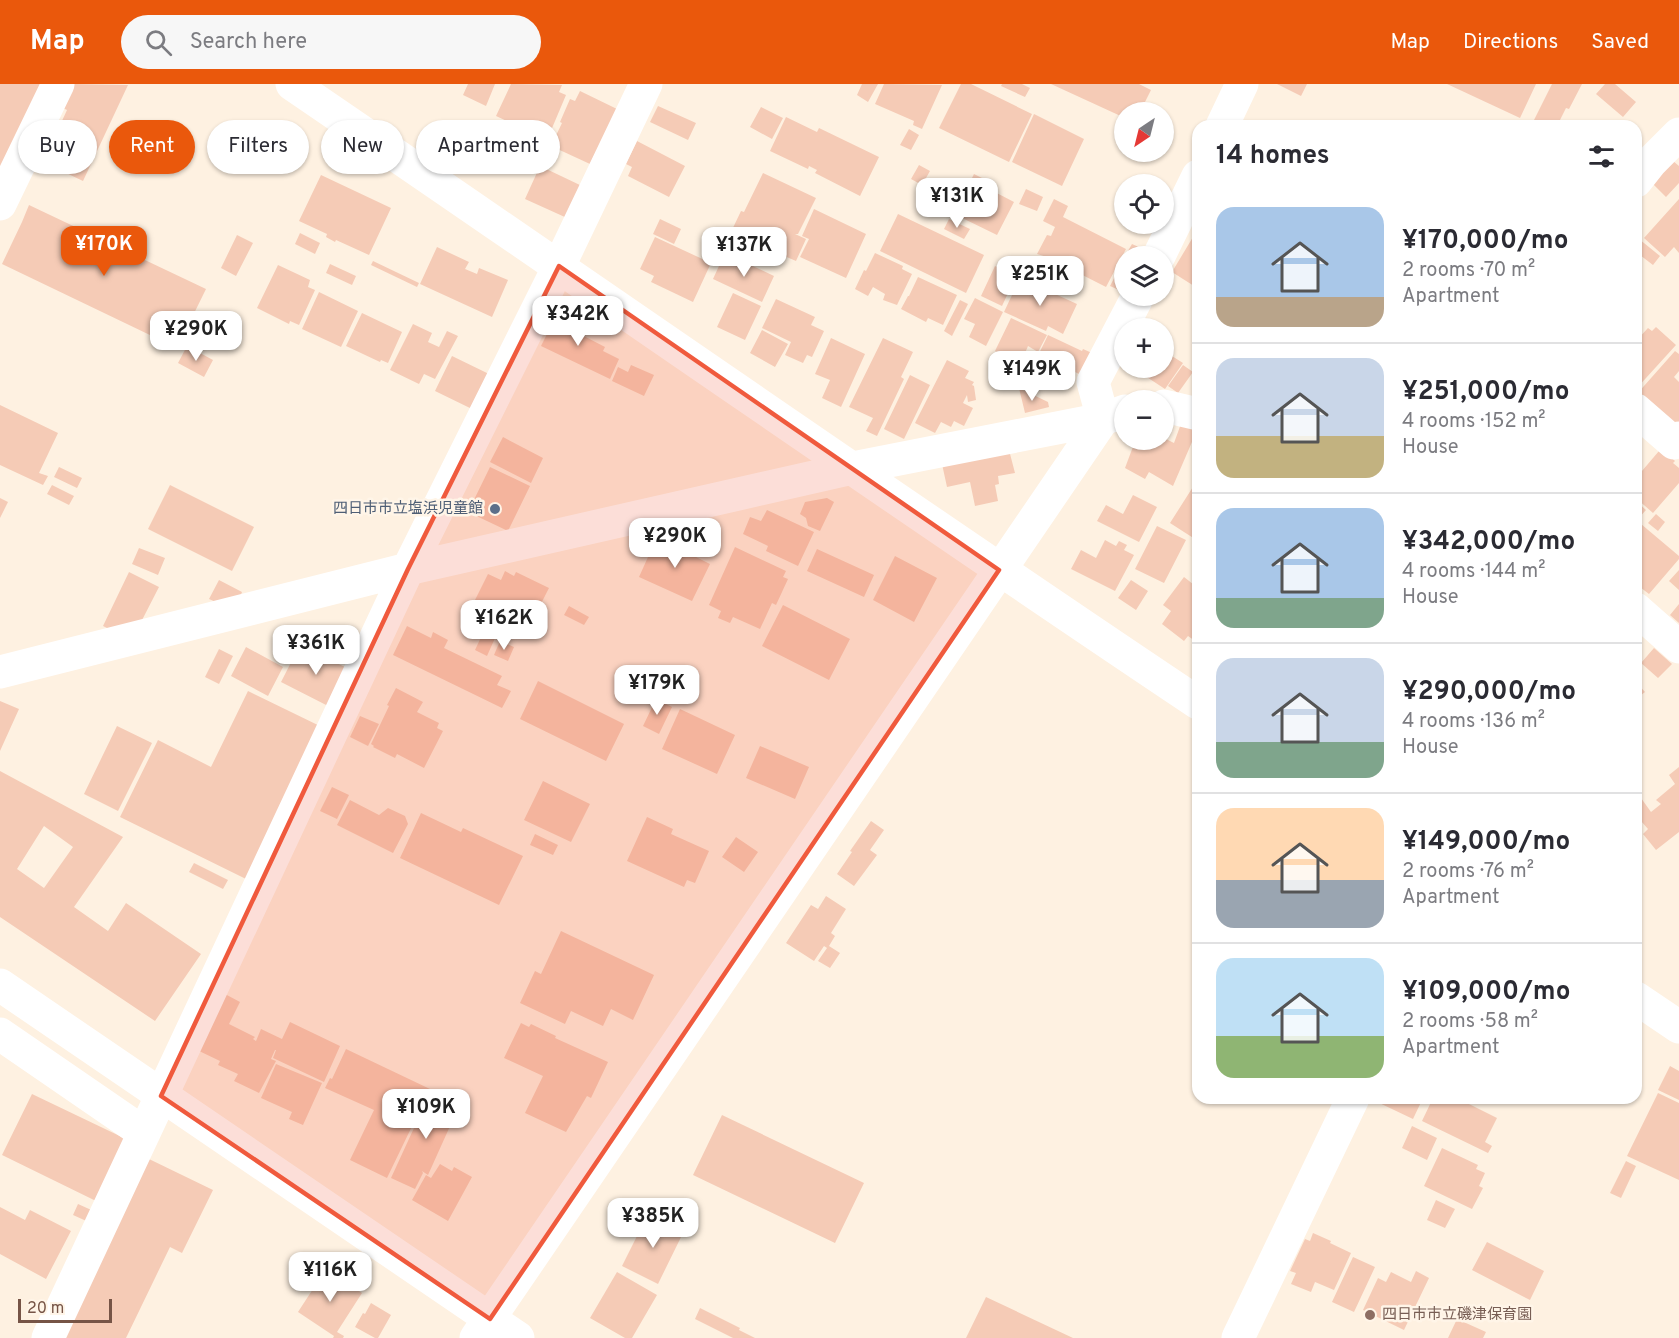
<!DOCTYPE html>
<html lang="en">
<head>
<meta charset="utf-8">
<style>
	body { margin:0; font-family:Overpass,"Noto Sans JP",sans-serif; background:#f7f7f7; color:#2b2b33; height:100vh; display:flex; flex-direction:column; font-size:22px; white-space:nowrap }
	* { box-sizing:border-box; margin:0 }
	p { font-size:20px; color:#7c7c81 }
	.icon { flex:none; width:33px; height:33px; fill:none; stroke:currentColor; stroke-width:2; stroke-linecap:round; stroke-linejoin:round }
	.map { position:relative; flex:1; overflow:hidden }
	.panel { position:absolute; left:1192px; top:36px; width:450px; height:984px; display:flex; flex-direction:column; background:#fff; border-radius:18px; box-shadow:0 2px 4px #0004 }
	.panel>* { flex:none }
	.hud { position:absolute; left:18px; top:36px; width:570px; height:54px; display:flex; gap:12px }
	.needle { width:39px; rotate:215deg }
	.fabs { position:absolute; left:1114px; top:18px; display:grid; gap:12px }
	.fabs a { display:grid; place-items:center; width:60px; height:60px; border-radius:50%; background:#fff; box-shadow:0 2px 4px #0004; font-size:30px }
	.scale { position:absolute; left:18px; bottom:15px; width:94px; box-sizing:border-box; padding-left:6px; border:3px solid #765446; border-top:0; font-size:16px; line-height:21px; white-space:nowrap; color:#765446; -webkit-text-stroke:4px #fff5e8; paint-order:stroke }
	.price { position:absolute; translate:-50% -51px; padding:0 14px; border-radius:12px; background:#fff; color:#222; font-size:20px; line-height:39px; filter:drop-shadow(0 2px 3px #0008) }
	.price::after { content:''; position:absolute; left:50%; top:36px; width:18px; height:14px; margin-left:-9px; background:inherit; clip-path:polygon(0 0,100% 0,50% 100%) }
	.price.active { background:#ea580c; color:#fff }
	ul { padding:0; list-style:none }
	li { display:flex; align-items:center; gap:18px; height:150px; padding:0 24px }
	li+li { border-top:2px solid #e1e1e2 }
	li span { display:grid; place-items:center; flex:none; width:168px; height:120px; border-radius:18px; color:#555 }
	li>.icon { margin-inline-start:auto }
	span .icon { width:72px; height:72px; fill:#fffc; stroke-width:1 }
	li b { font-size:26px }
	h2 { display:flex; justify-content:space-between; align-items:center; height:72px; padding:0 24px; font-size:26px }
	.pill { padding:0 21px; border-radius:27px; background:#fff; box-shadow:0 2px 4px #0004; font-size:21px; line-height:54px }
	.pill.active { background:#ea580c; color:#fff }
	header { display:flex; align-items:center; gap:36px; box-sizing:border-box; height:84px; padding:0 30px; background:#ea580c; color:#fff }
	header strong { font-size:28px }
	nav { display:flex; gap:33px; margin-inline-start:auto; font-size:21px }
	.search { width:420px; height:54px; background:#f7f7f7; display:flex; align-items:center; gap:15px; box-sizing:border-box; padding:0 21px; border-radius:33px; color:#7c7c81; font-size:22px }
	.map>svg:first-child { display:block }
</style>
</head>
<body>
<header>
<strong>Map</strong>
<div class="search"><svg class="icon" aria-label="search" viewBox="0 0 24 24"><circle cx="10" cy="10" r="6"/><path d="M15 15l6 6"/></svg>Search here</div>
<nav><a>Map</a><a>Directions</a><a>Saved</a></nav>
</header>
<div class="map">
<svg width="1679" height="1254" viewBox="0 0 1679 1254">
	<rect width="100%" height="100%" fill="#fef1e1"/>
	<path fill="#f5cbb6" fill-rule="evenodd" d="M0 0H48L0 98Z
		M73 0 128 1 83 97 43 78 67 26 63 24Z
		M468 0H495L486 22 463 11Z
		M511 0 562 1 559 8 566 11 547 56 496 32Z
		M862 0H878L868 18 857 11Z
		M884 0 942 1 922 45 913 41 914 37 875 20Z
		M961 0H971L1032 30 1009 78 939 44Z
		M1002 0H1022L1030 4 1025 13 1001 2Z
		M1051 0H1139L1151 6 1140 28H1125V34Z
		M1277 0H1307L1301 12Z
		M1447 0H1536L1520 34Z
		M1552 0H1582L1569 25 1566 24 1557 42 1554 40 1553 42H1531Z
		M1605 0H1615L1636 18 1623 33 1596 10Z
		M580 7 617 25 590 80 551 62 562 39 560 38 570 15 575 17Z
		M658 22 696 39 688 56 650 38Z
		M761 23 783 34 772 55 750 43Z
		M1034 30 1084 55 1062 102 1012 78Z
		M786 33 817 48 819 44 879 73 860 112 815 89 817 86 809 82 808 85 770 67Z
		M909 45 919 51 911 66 900 61Z
		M637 57 685 82 669 113 628 92 632 83 626 80Z
		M1673 77 1679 82V99L1666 113 1652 99Z
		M919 81 930 87 922 101 911 95Z
		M540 82 582 102 567 134 525 115Z
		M763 89 816 114 798 150H795L806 155 796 177 775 168 781 157 760 146 754 159 731 148 741 127 744 128Z
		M974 90 992 99 989 105 1014 118 997 151 954 130Z
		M321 91 391 124 369 171 336 156 335 158 326 153 327 150 299 137Z
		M1026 105 1043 113 1037 127 1019 120Z
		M1054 115 1068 122 1063 133 1126 165 1106 203 1047 173 1037 170 1047 151 1051 152 1055 143 1043 137Z
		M1679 115V169L1674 163 1665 173 1644 154Z
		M29 121 206 205 177 264 2 180 22 138Z
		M814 125 866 150 846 194 800 173 809 155 802 152Z
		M898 130 984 171 966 209 880 167Z
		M660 135 681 145 674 160 653 150Z
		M949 135 970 145 964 155 944 145Z
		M300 149 320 159 315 170 295 160Z
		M237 151 253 159 236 192 221 184Z
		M655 153 711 179 693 218 651 198 654 192 640 185Z
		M1193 153 1198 156V198L1197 197 1194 202 1172 188Z
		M1639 155 1660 172 1653 181 1636 168V159Z
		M1132 160 1143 165 1139 172H1125Z
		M437 163 469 178 465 185 477 190 479 184 508 196 492 233 420 200Z
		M725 169 774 192 762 218 713 195Z
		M875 169 903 182 902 185 912 190 897 221 883 216 885 210 873 203 868 212 855 205 864 186 866 187Z
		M1125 173V199L1121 207 1110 202Z
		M373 177 419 199 417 203 371 181Z
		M330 180 356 192 352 201 326 189Z
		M278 181 310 196 308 203 315 206 299 241 290 237 289 240 257 224Z
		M995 182 1016 192 1002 222 981 212Z
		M918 193 957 211 943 241 928 234 926 238 901 225 908 212H909Z
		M1020 194 1077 220 1063 250 1048 242 1046 247 1004 228Z
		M319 208 358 227 341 263 302 245Z
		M733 209 761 222 745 256 717 243Z
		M975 214 1003 228 986 262 969 253 975 240 964 235Z
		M776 215 815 233 811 241 824 247 812 273 807 271 803 279 785 271 791 258 762 244Z
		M960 216 968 220 952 252 944 247Z
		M362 229 402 248 388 279 381 276 380 278 346 262Z
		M560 229 574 236 573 240 577 242 574 247 605 263 603 267 619 275 610 295 541 262 556 232 558 233Z
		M1011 234 1047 251 1038 268 1028 262 1023 274 1009 268 1007 273 995 267Z
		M413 240 432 249 428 258 439 263 447 247 458 252 435 295 424 290 419 300 390 286Z
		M1656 243 1676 261 1636 305V257L1648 244 1652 247Z
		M762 246 788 260 775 283 750 269Z
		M1048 251 1082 267 1083 265 1092 269 1081 291 1073 287 1071 291 1060 286 1054 299 1030 288Z
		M831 254 865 270 841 323 822 314 830 296 815 290Z
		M883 254 913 268 901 293 904 295 877 352 866 347 873 334 849 323Z
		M187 262 213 276 204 293 178 279Z
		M1164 267 1183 279 1165 305 1133 284H1164Z
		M1675 267 1679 270V287L1674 293 1679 298V343L1636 311Z
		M452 272 489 290 472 325 435 307Z
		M947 276 969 287 965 294 974 298 972 301 974 302 976 316 968 318 967 311 963 319 973 324 964 342 954 337 951 343 941 338 935 349 915 339Z
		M631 281 654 291 644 312 612 297 618 283 628 288Z
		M1183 281 1193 288 1178 309 1168 302Z
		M910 291 930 301 904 355 884 345Z
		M1019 304 1048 318 1049 323 1025 329Z
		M0 321 58 349 39 389 48 392 43 401 0 381Z
		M1182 337 1198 344 1173 402 1149 388 1145 395 1125 384 1134 360 1132 358 1133 356 1164 354 1174 359Z
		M503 353 543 374 531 399 490 378Z
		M1009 366 1015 389 998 392 999 400 995 401 998 417 975 422 970 398 947 403 942 380Z
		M1659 367 1666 369 1675 377 1673 379 1679 384V399L1653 429 1636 414V394Z
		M59 383 82 394 77 404 54 393Z
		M490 383 530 402 508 447 468 428Z
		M1198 395V457L1170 439Z
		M52 401 74 412 69 421 47 410Z
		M170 401 254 443 232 487 148 445Z
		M1133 411 1157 423 1139 458 1097 437 1106 421 1123 430Z
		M0 414 8 418 0 434Z
		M827 414 834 418 820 447 808 442 806 434 800 430 805 418Z
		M1636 417 1646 426 1636 437Z
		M767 426 814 448 798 482 766 467 768 462 743 450 750 433 761 437Z
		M1656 430 1665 438 1658 447 1648 439Z
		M1641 440 1679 472V475L1649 510 1636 500V445Z
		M1157 442 1186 456 1164 499 1135 485Z
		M657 453 666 457 667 455 698 469 696 473 710 480 692 517 639 493Z
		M1105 456 1116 462 1119 457 1127 461 1124 466 1134 471 1115 507 1071 485 1081 466 1096 474Z
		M735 463 786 487 783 493 788 495 776 521 772 519 760 545 733 533 730 539 718 534 721 527 709 521Z
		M139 464 165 474 158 491 132 480Z
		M817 465 874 491 864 513 807 487Z
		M895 472 937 494 914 538 873 516Z
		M1679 486V506L1669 497Z
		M505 487 514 492 516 488 549 504 528 545 474 518 488 490 501 496Z
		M129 488 159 503 140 540 113 547 103 542Z
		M1184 493 1198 504V559L1188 552 1184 557 1162 540 1171 527 1163 521Z
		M219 496 242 508 238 518 225 522 209 515Z
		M1131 496 1148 507 1136 526 1118 514Z
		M1679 520V539L1670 531Z
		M783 521 850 555 829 596 762 562Z
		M569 522 589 533 584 541 564 531Z
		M407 542 431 554 433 548 448 556 444 564 502 592 497 601 511 607 502 624 393 571Z
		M483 549 495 554 487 572 475 566Z
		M500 557 514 563 508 577 494 571Z
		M300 561 351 586 332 624 281 598Z
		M246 563 283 583 268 612 231 592Z
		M1654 564 1672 580 1658 594 1641 579Z
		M219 565 233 572 219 600 205 593Z
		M538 597 624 640 606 677 520 635Z
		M1636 598 1645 608 1636 615Z
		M396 604 423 618 417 628 439 639 437 644 443 647 424 684 397 670 395 674 373 663 374 662 371 660 389 622 387 621Z
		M248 607 326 645 246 795 120 733 158 656 211 683Z
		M656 615 672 623 659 650 643 642Z
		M0 617 19 625 0 667Z
		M680 625 735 651 717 690 662 665Z
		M360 632 379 640 368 662 350 653Z
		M117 642 152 659 118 727 84 710Z
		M760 662 809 683 795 715 746 694Z
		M1679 683V748L1656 766 1643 750 1648 745 1641 737 1636 740V707L1651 728 1661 720 1656 716 1675 700 1669 691Z
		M0 687 123 753 74 823 108 847 126 819 201 870 155 937 0 833ZM44 742 73 763 44 804 17 785Z
		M543 697 590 720 571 758 524 736Z
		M332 703 349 711 337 735 320 727Z
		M350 716 379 731 388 724 405 732 408 740 393 769 337 741Z
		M421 729 461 748 463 744 523 772 499 821 400 774Z
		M647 733 673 745 671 750 709 767 695 799 687 796 684 803 627 777Z
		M871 737 884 746 870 766 877 771 854 802 837 790 852 768 850 767Z
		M535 750 558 761 553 771 530 761Z
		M736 753 758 768 744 788 722 773Z
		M194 779 228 796 223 805 189 788Z
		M826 812 846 825 831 849 835 852 829 862 840 869 830 884 818 877 827 864 824 862 814 877 786 859 811 821 818 825Z
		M561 847 654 891 633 936 611 925 603 942 571 927 565 940 520 919 535 887 541 890Z
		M225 910 240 918 229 940 255 953 253 955 256 957 261 945 282 955 290 938 340 962 324 998 273 974 276 966H275L271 975 276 977 259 1009 234 997 238 990 218 981 220 977 197 966Z
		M521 939 529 943 531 940 556 952 555 954 608 978 591 1014 587 1012 566 1048 525 1029 543 992 504 974Z
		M346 965 430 1005 387 1094 350 1076 374 1026 325 1004 330 994 332 995Z
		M276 980 322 999 303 1041 289 1035 292 1028 261 1014Z
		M1670 982 1679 987V1016L1658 1006Z
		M431 1007 460 1020 428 1091 422 1087 423 1089 415 1105 391 1094Z
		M1658 1009 1679 1019V1096L1627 1072Z
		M32 1010 126 1055 96 1117 2 1071Z
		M1374 1014H1423L1413 1035 1373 1016Z
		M1433 1014H1457L1497 1034 1485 1058 1492 1062 1488 1069 1422 1037Z
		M722 1031 864 1099 835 1159 693 1091Z
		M1412 1042 1437 1054 1427 1076 1402 1064Z
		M1442 1064 1478 1081 1476 1085 1485 1089 1479 1102 1483 1104 1472 1125 1424 1102Z
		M149 1075 213 1106 182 1169 170 1163 126 1254H63Z
		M1626 1077 1636 1082 1621 1114 1610 1109Z
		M440 1080 452 1087 454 1083 472 1093 448 1137 412 1116 426 1091 431 1094Z
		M1436 1116 1455 1125 1445 1144 1427 1136Z
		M78 1120 98 1129 93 1140 73 1131Z
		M0 1123 25 1136 30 1126 71 1147 46 1195 0 1170Z
		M654 1128 662 1132 660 1137 683 1149 658 1200 622 1182 647 1132 651 1133Z
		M1313 1149 1331 1157 1330 1159 1351 1169 1334 1206 1315 1198 1311 1208 1291 1200 1296 1189 1290 1187 1305 1155 1310 1157Z
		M1487 1158 1544 1187 1530 1216 1472 1186Z
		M1353 1173 1375 1183 1354 1228 1332 1218Z
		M326 1185 362 1209 337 1248 344 1252 343 1254H333L334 1252 298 1228Z
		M1416 1187 1429 1194 1404 1246 1363 1226 1378 1194 1386 1198 1391 1188 1411 1198Z
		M617 1188 657 1211 632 1254H625L590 1234Z
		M986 1213 1073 1254H966Z
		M371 1219 391 1231 378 1254H375L355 1243 363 1229 365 1230Z
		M700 1224 740 1244 739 1246 755 1254H733L695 1235Z
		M1457 1235 1486 1248 1483 1254H1448Z"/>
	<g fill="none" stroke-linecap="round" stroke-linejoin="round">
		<path stroke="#fff" stroke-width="33" d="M1222 42 1242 0
			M1636 97 1651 78 1679 50
			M0 120 58 0
			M1159 172 1198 92
			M1164 322 1198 330
			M1636 326 1674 359 1679 354
			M1103 335 1093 298 1138 212
			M1636 525 1679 563
			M0 588 408 485 853 384 1103 335 1125 327
			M0 950 144 1049
			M48 1254 408 485 559 182 646 0
			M1238 1254 1353 1014"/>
		<path stroke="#fff" stroke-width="33" d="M292 0C594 206 894 416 1198 619
			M0 901 518 1254
			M1636 914 1679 943
			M476 1254 1103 335"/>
	</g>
	<path fill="#f05a3d" fill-opacity="0.2" stroke="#f05a3d" stroke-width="4.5" stroke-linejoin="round" d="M559 182 999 486 490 1235 161 1012 408 485Z"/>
	<circle fill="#5c6f8a" stroke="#fff5e8" stroke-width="2" cx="495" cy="425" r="6"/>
	<circle fill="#8d6e63" stroke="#fff5e8" stroke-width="2" cx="1370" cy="1231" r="6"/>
	<g text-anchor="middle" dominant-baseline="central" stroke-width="5" stroke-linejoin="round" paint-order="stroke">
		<g font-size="15" fill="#4e5e75" stroke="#fff5e8" text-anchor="end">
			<text x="483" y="425">四日市市立塩浜児童館</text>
		</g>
		<g font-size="15" fill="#785e54" stroke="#fff5e8" text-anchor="start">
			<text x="1382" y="1231">四日市市立磯津保育園</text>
		</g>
	</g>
</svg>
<div class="fabs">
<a><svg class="needle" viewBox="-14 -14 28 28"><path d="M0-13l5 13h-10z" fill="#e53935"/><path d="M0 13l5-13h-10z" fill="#7c7c81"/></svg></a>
<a><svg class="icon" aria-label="locate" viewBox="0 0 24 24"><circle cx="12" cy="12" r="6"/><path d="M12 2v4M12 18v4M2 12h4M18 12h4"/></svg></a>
<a><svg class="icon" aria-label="layers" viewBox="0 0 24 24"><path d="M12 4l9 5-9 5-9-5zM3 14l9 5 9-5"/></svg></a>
<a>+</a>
<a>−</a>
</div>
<div class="scale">20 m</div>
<b class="price" style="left:957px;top:145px">¥131K</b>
<b class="price active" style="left:104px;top:193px">¥170K</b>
<b class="price" style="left:744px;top:194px">¥137K</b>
<b class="price" style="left:1040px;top:223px">¥251K</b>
<b class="price" style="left:578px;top:263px">¥342K</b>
<b class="price" style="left:196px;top:278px">¥290K</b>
<b class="price" style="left:1032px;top:318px">¥149K</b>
<b class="price" style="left:675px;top:485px">¥290K</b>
<b class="price" style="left:504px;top:567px">¥162K</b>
<b class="price" style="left:316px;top:592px">¥361K</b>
<b class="price" style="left:657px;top:632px">¥179K</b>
<b class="price" style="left:426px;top:1056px">¥109K</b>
<b class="price" style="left:653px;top:1165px">¥385K</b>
<b class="price" style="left:330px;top:1219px">¥116K</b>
<div class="hud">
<a class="pill">Buy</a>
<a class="pill active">Rent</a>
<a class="pill">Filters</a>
<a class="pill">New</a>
<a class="pill">Apartment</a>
</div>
<section class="panel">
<h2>14 homes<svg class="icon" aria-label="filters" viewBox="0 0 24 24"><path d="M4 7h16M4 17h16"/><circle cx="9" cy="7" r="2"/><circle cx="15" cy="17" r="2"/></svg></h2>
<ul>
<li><span style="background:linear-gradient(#a9c7e8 75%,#b9a48a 0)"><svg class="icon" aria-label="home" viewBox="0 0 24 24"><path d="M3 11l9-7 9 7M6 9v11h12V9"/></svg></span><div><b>¥170,000/mo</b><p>2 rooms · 70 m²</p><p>Apartment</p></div></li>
<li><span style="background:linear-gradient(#c9d6e8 65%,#c2b280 0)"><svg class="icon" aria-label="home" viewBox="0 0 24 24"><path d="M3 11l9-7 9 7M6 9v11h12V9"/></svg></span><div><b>¥251,000/mo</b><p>4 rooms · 152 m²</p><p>House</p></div></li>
<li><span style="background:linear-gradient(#a9c7e8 75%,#7fa58c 0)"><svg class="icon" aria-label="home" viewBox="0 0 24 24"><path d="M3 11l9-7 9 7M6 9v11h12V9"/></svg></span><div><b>¥342,000/mo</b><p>4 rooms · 144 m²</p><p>House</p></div></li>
<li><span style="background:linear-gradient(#c9d6e8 70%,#7fa58c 0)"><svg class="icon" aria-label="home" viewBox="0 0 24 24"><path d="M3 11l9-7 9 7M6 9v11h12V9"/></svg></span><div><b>¥290,000/mo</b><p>4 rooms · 136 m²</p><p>House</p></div></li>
<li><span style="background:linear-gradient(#ffd9b3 60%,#9aa5b1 0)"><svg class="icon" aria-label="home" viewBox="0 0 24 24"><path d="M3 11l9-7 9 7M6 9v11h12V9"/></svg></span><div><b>¥149,000/mo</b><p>2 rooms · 76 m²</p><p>Apartment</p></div></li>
<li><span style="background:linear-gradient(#bfe0f5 65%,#8fb573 0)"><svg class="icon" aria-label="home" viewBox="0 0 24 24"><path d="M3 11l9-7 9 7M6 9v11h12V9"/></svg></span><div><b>¥109,000/mo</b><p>2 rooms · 58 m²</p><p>Apartment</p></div></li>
</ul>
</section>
</div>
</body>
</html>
